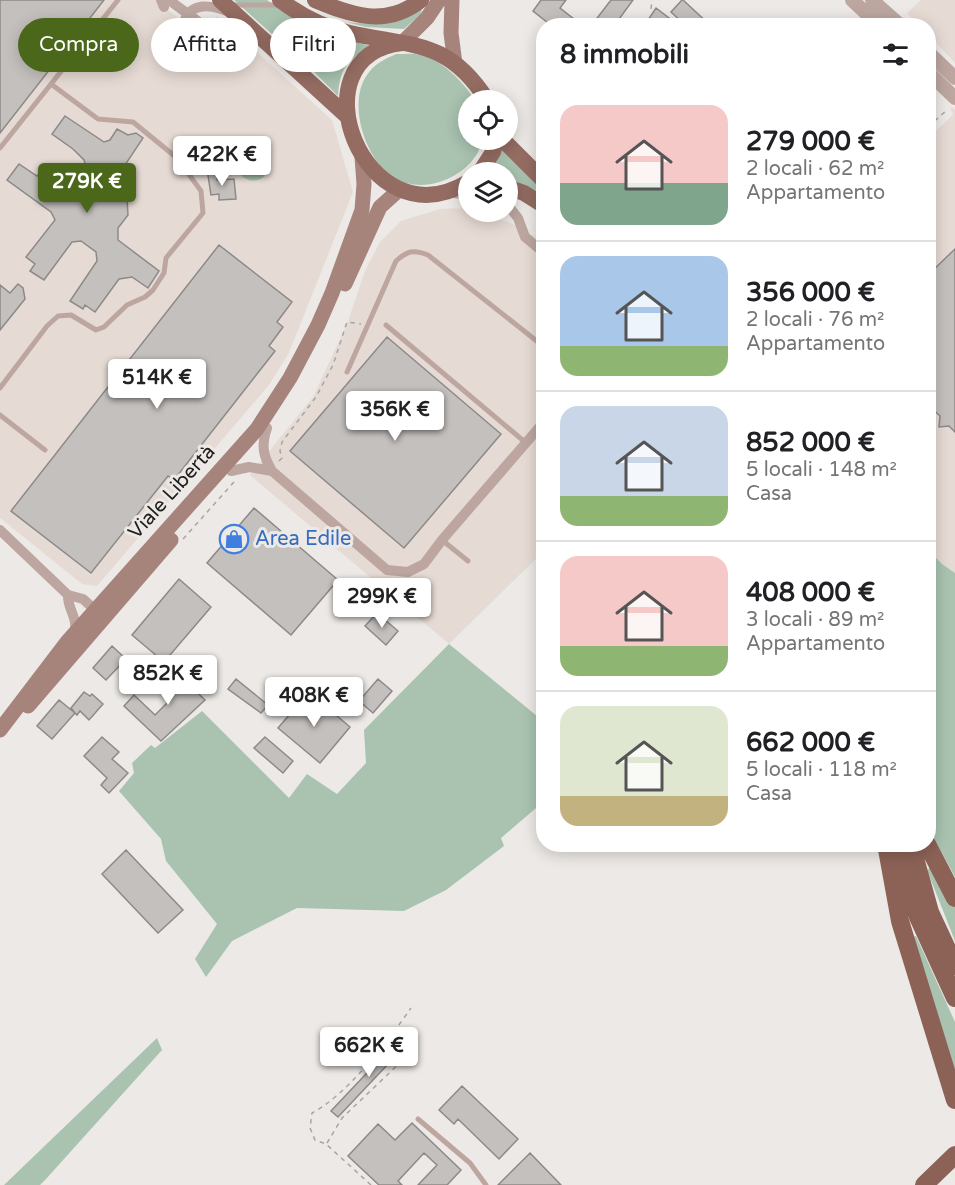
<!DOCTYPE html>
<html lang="it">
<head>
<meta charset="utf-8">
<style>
	body { margin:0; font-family:"Varela Round",sans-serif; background:#f2f2f2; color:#202124; height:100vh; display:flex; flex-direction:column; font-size:22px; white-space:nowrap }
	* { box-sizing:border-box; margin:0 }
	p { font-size:20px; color:#757577 }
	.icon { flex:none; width:33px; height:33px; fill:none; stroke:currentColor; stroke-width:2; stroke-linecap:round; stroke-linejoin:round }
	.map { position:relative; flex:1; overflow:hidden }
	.drawer { position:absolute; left:536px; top:18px; width:400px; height:834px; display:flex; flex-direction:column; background:#fff; border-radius:24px; box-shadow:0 3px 15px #0003 }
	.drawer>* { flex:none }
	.hud { position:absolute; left:18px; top:18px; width:428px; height:54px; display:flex; gap:12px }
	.fabs { position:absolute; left:458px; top:90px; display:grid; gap:12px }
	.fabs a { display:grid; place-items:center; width:60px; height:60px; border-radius:50%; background:#fff; box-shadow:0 3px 15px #0003; font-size:30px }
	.price { position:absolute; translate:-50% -51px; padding:0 14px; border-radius:6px; background:#fff; color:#222; font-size:20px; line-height:39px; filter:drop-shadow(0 2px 3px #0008) }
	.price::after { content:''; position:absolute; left:50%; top:36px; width:18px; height:14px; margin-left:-9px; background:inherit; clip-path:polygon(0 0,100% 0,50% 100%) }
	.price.selected { background:#4a671a; color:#fff }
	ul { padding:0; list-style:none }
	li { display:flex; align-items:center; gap:18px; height:150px; padding:0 24px }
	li+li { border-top:2px solid #e0e0e0 }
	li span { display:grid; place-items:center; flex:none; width:168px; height:120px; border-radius:18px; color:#555 }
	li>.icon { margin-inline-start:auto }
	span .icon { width:72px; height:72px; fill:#fffc; stroke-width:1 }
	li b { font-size:26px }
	h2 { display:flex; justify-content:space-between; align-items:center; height:72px; padding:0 24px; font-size:26px }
	.chip { padding:0 21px; border-radius:27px; background:#fff; box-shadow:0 3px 15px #0003; font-size:21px; line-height:54px }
	.chip.selected { background:#4a671a; color:#fff }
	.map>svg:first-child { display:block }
</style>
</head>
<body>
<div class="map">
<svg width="955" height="1185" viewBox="0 0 955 1185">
	<rect width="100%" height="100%" fill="#ece9e6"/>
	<path fill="#e6dbd4" d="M0 0H155L201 35 217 16 332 120 353 192 289 353 269 385 97 586 82 584 0 518Z
		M921 0H955V63L929 35 928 26 919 25 907 13Z
		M950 107 955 109V573L942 564 929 549 928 138 953 115Z
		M466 208 468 212H476L511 223 543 241V552L449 644 250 475 313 397 347 324 365 271 380 242 401 221 440 209Z"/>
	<path fill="#a9c3b0" d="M234 0H267L287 14 332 35 370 46C347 61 340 68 338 96L311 69Z
		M422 8 421 14 404 29 366 27 346 22 368 24Z
		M396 54C404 54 413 53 420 55 443 60 463 82 475 100H468V140H482C480 154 468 168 455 175 437 186 413 189 394 178 365 160 347 103 367 75 374 64 385 59 396 54Z
		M226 137 267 162C272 177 255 186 243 177 234 169 230 148 226 137Z
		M502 148 543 192V194L507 178V172H489Z
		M928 549 942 564 955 573V877L929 829Z
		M449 644 543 721V802L501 838 504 846 446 890 404 911 297 908 232 941 206 977 195 959 217 924 166 861 161 839 119 791 134 773 132 763 151 745 155 748 202 711 289 798 307 774 337 794 366 763 364 730Z
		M931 867 955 907V941L927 870Z
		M916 936 955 1022V1082L912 937Z
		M157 1038 162 1050 46 1179 40 1185H4Z"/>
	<path fill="#c4c0be" stroke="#8d8988" stroke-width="1.5" d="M0 0H104L0 133Z
		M541 0H566L560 8 583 26H552L533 11Z
		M611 0H633L614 26H591Z
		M682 0H683L711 26H686L671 12Z
		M656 8 669 18 664 26H644Z
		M65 116 104 142 110 140 117 129 128 135 136 133 143 138 113 183 116 191 127 198 128 215 118 228V240L159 271 148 288 132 277 119 279 95 312 85 305 83 309 70 301 97 261 96 252 81 241 72 242 44 280 30 271 35 264 26 257 55 220 51 212 7 180 19 164 37 176 41 172 65 191 73 190 87 170 84 160 73 149 52 134Z
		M207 169 217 172V180L234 179 236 199 219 200V194L211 195Z
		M219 245 292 302 277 322 283 327 269 346 275 351 174 480 168 476 91 573 11 511Z
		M955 249V432L949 426 939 427 940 416 928 405V275Z
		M18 284 23 288 25 299 0 330V285L10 293Z
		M387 337 501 434 404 548 290 451Z
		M254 508 338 580 291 635 207 563Z
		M179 579 211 607 164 662 132 635Z
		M377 613 398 631 386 645 365 626Z
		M112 646 126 659 106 680 93 668Z
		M173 669 205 700 161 741 124 706 134 695 155 715 172 698 158 685Z
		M236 679 268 705 261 713 228 689Z
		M378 679 392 691 373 713 359 701Z
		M84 692 90 696 92 694 103 704 89 720 80 711 77 715 75 713 52 739 37 726 59 700 75 713 71 708Z
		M309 692 350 727 320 763 278 728Z
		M102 737 119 752 112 759 128 773 109 793 101 785 107 778 84 756Z
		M265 737 293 761 283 773 254 748Z
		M126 850 183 910 158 933 102 874Z
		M399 1039 406 1045 338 1117 331 1111Z
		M462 1086 518 1139 499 1159 458 1119 454 1124 439 1110Z
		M412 1123 461 1170 447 1185H418L437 1165 424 1153 398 1181 402 1185H379L348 1156 378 1124 395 1140Z
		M530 1153 561 1185H498Z"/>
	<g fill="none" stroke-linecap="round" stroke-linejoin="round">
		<path stroke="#a7a5a3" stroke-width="1.5" stroke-dasharray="4.5 4.5" stroke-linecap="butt" d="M651 9 652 0
			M928 127 948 109
			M279 461 282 458 280 451 282 442 316 397 333 365 347 322 361 324
			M143 523 149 530
			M183 539 234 482
			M327 1143 342 1118 405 1058
			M371 1185 326 1144 315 1140 310 1128 312 1113C347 1095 388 1041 411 1008"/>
		<path stroke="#bda6a0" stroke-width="5" d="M231 5H279
			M0 148 118 0
			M386 325 526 443
			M347 372 396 261C407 251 414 249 428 255L543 346
			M0 388 47 326 58 316 71 315 96 330 104 327 127 305 145 297 153 290 164 273 166 258 203 213 201 191 177 158 133 122 98 119 51 84
			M0 415 45 450
			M442 540 468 561
			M418 1119 470 1163 486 1185"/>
		<path stroke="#bda6a0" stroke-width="10" d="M161 0 164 7
			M169 0 207 28
			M184 22C191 1 212 5 229 12
			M447 192 468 195
			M507 204 518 218 525 237 543 252
			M267 428C261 445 263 456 272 471L387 570 408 572 424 564 442 540 543 423
			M231 471 249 467 272 471
			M0 530 68 595
			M68 595C67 609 79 618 74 634
			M68 595 83 599 95 610"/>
		<path stroke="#bda6a0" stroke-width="14" d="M852 0 880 26
			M872 0 901 26
			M928 52 955 78
			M928 72 955 98"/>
		<path stroke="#a6847c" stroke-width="15" d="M452 0 451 33 455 64
			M402 43 427 18 439 0
			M345 284 380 207 399 190
			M28 706 171 540
			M0 730 67 642 257 429 290 378 318 325 332 293 362 210 364 184 362 157"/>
		<path stroke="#946c62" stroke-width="16" d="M220 0 348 117
			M280 0C300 15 324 28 350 33 412 47 448 39 487 100
			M315 0C351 15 386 28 421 0
			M402 43C292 55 364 245 468 182
			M503 140 543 180
			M480 172 493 152 496 140
			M507 187 524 193 543 205"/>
		<path stroke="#8c6257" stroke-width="18" d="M886 844 900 921 955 1100
			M911 844 930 912 955 966
			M927 844 955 898
			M897 849 918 917 955 998
			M924 1185 955 1155"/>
	</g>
	<defs>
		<g id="shop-ring" transform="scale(1.5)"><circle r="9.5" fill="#ece9e6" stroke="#3f7fe0" stroke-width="1.5"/><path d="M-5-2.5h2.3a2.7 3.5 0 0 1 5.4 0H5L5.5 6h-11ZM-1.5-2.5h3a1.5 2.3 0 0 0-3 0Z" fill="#3f7fe0"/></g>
	</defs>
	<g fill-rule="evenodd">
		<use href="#shop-ring" x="234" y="539"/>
	</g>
	<g text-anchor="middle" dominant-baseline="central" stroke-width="6" stroke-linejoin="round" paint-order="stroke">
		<g font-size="20" fill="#21201f" stroke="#ece9e6">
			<text transform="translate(172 492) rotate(-48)">Viale Libertà</text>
		</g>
		<g font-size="20" fill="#366cbe" stroke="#ece9e6" text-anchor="start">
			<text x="255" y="539">Area Edile</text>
		</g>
	</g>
</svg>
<div class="fabs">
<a><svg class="icon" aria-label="locate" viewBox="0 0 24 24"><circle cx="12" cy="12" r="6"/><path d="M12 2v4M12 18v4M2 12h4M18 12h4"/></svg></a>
<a><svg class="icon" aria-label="layers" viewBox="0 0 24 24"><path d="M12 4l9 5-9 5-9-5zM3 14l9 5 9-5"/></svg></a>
</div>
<b class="price" style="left:222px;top:187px">422K €</b>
<b class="price selected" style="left:87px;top:214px">279K €</b>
<b class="price" style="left:157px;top:410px">514K €</b>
<b class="price" style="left:395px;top:442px">356K €</b>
<b class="price" style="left:382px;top:629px">299K €</b>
<b class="price" style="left:168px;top:706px">852K €</b>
<b class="price" style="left:314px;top:728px">408K €</b>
<b class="price" style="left:369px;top:1078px">662K €</b>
<div class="hud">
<a class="chip selected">Compra</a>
<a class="chip">Affitta</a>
<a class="chip">Filtri</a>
</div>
<section class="drawer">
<h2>8 immobili<svg class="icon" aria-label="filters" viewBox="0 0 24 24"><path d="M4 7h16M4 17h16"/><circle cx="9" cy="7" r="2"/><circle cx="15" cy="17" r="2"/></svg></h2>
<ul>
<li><span style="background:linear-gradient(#f6c9c9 65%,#7fa58c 0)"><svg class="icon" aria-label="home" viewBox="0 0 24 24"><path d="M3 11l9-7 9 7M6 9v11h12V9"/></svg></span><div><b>279 000 €</b><p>2 locali · 62 m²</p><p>Appartamento</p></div></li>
<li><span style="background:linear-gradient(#a9c7e8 75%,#8fb573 0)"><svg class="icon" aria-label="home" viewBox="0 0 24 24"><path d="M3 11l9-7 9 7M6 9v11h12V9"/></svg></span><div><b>356 000 €</b><p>2 locali · 76 m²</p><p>Appartamento</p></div></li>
<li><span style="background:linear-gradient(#c9d6e8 75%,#8fb573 0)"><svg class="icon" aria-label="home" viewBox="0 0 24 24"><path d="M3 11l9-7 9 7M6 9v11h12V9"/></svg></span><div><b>852 000 €</b><p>5 locali · 148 m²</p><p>Casa</p></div></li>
<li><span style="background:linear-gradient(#f6c9c9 75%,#8fb573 0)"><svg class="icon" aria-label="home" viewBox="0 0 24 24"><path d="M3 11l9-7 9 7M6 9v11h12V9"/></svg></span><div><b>408 000 €</b><p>3 locali · 89 m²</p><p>Appartamento</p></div></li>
<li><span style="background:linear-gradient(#dfe7d0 75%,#c2b280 0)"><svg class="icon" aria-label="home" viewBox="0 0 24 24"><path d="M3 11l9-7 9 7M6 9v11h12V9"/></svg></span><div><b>662 000 €</b><p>5 locali · 118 m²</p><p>Casa</p></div></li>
</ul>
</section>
</div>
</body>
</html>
